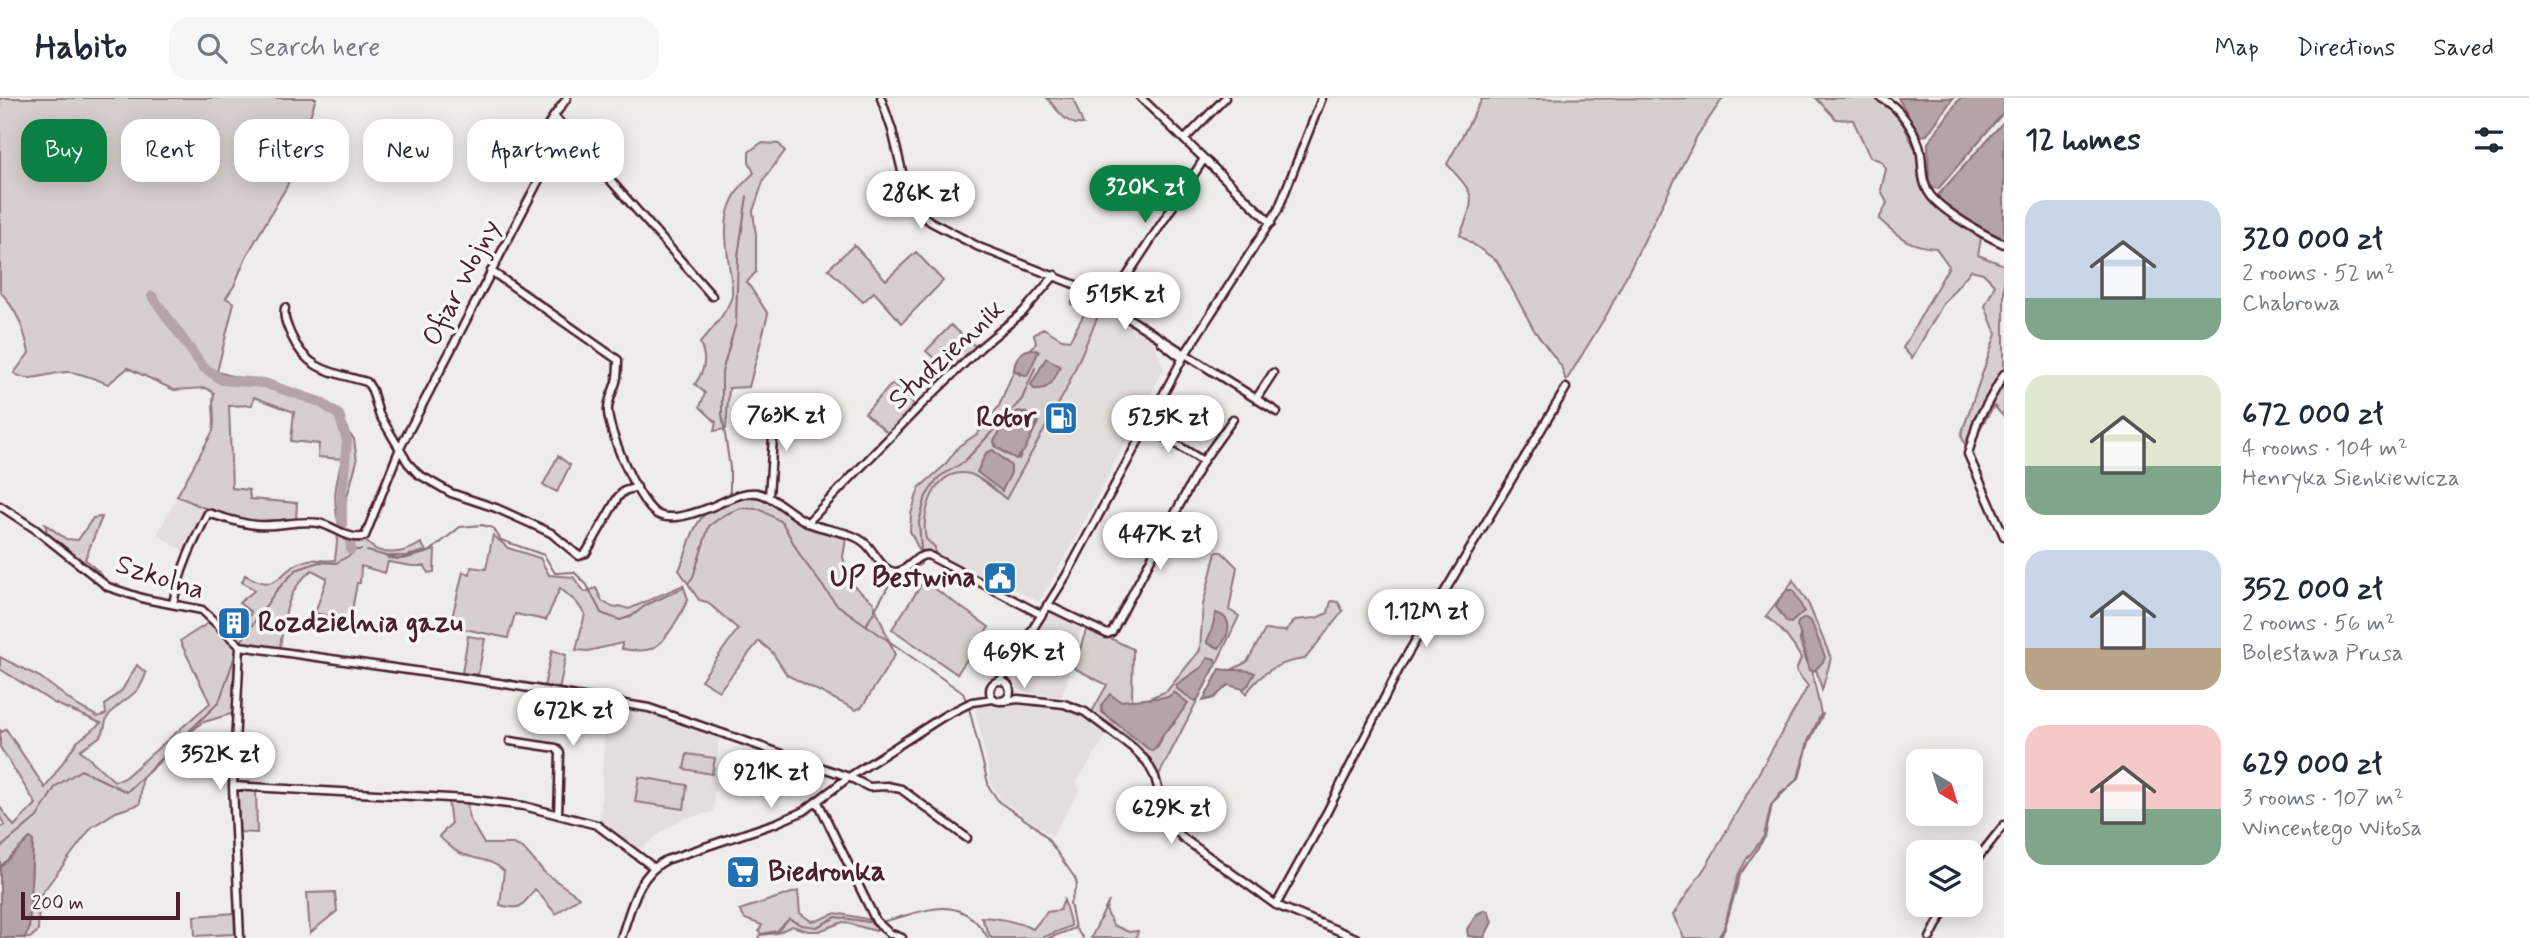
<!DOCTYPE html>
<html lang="en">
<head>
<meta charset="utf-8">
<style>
	body { margin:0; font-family:Mynerve,sans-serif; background:#f6f6f7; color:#1f2937; height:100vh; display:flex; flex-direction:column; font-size:26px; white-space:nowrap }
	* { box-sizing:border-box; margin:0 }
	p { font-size:23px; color:#747a83 }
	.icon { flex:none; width:38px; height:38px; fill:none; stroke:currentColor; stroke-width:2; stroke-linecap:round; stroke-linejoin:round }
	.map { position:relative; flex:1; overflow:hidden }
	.panel { display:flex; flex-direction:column; background:#fff; width:525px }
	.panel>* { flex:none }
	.top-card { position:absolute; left:21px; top:21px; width:665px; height:63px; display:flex; gap:14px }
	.needle { width:46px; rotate:142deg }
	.controls { position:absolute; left:1906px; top:651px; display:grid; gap:14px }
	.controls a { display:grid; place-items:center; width:77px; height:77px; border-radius:14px; background:#fff; box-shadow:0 4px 18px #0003; font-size:35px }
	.scale { position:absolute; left:21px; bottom:18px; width:159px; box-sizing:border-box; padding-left:7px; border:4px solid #4a1f2b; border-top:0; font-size:19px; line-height:24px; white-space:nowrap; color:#4a1f2b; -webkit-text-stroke:5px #f6f6f2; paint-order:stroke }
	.price { position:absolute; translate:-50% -60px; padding:0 16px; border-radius:24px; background:#fff; color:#222; font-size:23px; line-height:46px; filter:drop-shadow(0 2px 4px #0008) }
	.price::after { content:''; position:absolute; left:50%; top:42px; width:21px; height:16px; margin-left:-10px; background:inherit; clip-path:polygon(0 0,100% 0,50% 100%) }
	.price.current { background:#0b8043; color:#fff }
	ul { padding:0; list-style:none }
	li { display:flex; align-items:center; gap:21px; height:175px; padding:0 21px }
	li span { display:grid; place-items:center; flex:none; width:196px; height:140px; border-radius:21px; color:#555 }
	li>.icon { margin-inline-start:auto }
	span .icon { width:84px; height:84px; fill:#fffc; stroke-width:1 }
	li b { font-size:30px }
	h2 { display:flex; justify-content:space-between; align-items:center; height:84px; padding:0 21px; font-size:30px }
	.pill { padding:0 24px; border-radius:21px; background:#fff; box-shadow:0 4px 18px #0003; font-size:24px; line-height:63px }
	.pill.current { background:#0b8043; color:#fff }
	header { display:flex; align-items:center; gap:42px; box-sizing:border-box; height:98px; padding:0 35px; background:#fff; border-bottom:2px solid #e0e1e3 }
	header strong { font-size:33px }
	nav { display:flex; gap:38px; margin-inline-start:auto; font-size:24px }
	.search { width:490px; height:63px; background:#f6f6f7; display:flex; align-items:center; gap:18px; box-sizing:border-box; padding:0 24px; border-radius:21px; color:#747a83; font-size:26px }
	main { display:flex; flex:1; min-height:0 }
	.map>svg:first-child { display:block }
</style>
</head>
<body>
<header>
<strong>Habito</strong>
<div class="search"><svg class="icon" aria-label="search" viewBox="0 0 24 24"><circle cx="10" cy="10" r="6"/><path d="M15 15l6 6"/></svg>Search here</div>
<nav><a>Map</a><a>Directions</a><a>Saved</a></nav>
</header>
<main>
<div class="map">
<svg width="2004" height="840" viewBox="0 0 2004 840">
	<rect width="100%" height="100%" fill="#efedea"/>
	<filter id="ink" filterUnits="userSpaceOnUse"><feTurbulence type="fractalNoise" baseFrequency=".0143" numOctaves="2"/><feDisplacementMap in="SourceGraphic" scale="14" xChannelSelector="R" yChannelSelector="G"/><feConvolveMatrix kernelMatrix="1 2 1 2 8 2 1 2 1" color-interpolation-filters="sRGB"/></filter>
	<g filter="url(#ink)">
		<path fill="#e3dedc" d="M1102 209 1153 243 1164 271 1073 445 1039 504 989 478 986 482 935 457 934 449 926 441 924 417 934 395 945 379 953 374 972 376 1007 401 1065 294Z
			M177 398 209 412 205 415 185 454 157 437Z
			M1050 513 1082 529 1062 599 1030 595 1018 591 1015 587 1027 568 1022 564 1027 549Z
			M606 606 650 614 719 640 713 714 683 721 662 734 639 753 600 724Z
			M1030 607 1077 613 1108 635 1077 684 1080 692 1052 738 1001 702 992 687 974 608Z"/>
		<path fill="#d7cfce" stroke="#90777c" stroke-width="2" fill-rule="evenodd" d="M0 0H316L287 88 246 159 234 188 226 200 234 205 217 274C261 286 305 291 343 316L345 331 354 341 357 363 343 413 345 432 340 431C332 403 335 388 342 361L318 359 319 346 291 343 294 314 254 299 252 307 229 308 232 390 249 392 250 401 297 405 296 421 251 424 209 412 177 398 213 333C216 318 211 310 214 295L206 290 174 292 128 270 108 286C95 281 82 275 69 274 52 273 29 287 14 275L29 255C24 229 17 213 0 193Z
			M1047 0H1073L1083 26C1067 29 1057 11 1047 0Z
			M1723 0 1697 38 1607 216 1566 283 1561 268 1534 232 1497 163 1460 137C1477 96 1475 98 1447 66L1482 1Z
			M1816 0H1875L1885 4 1903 26 1918 57 1919 83 1931 102 1981 140 1978 157 2004 167V319L1994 308 1967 351 1961 337 1996 236 1985 208 1995 187 1983 175 1971 172 1943 206 1912 260 1903 250 1949 168 1936 150C1908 148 1899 139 1879 121L1887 105 1881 92 1886 71 1881 63 1870 59 1853 22 1836 21Z
			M761 45 779 46 785 53 764 81 753 113 756 137V174L747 184 768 216 749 289 729 290 726 331 714 333 716 324 700 309 705 295 695 286C705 272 707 261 700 245 711 232 725 217 731 201 734 193 731 182 730 174 724 132 720 104 754 75L749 64V54Z
			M854 147 886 182 916 154 943 183 902 225 874 194 863 204 828 171Z
			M1078 194 1102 209 1065 294 1006 401C996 393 982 380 970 376 936 367 920 415 926 441L935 449V457L920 454 910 433 911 416 919 390 944 368 959 348 977 336 999 308 1014 272 1020 277 1039 253 1031 251 1036 245 1034 237 1043 230 1062 241 1070 242 1088 209 1071 206ZM1012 316 1037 324 1019 361 1008 357 995 348 994 343Z
			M951 227 976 249 951 276 926 253Z
			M892 286 916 308 890 337 865 315Z
			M558 358 570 367 557 394 543 387Z
			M744 398 767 401 846 441 843 459 851 486 873 504 895 557 862 609 856 612 787 577 772 554 759 543 719 593 701 582 738 531 707 504 699 502 679 472C688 454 690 432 704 417 710 410 734 403 744 398Z
			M102 419 85 461 99 474 101 480 48 438 45 426 66 441 78 442 93 420Z
			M338 435 358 444 366 443C379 460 405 456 421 445L426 453 406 458H389L388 460 404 461 435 452 434 474 428 475 425 468H412L388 464 385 475 361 468 360 485H357L350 523 315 515 327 480 312 472C286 492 284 520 280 550L242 546 237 542 251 514 239 505 255 492 242 484 245 477C283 498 275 471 308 462 316 460 326 464 335 462Z
			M493 437 508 450 540 460 549 477 573 479 585 494 596 490 602 503 614 510 619 508 629 511 683 487 688 501C682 515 665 546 651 551 642 554 631 552 622 551V545L588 553 576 552 585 516 576 504 560 490 546 522 515 516 508 540 450 528 463 474 470 476 471 469 486 471Z
			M1216 454H1222L1237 469 1229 512 1239 518 1216 567 1214 561 1206 564 1202 569 1176 587 1195 603 1198 601 1159 677C1147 649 1117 631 1092 614L1107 587 1074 570 1087 529 1133 551 1132 602 1101 607 1102 614 1152 653 1158 649 1164 635 1175 625 1169 599 1147 601 1167 593 1200 552 1203 507Z
			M1793 482 1809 507 1831 560 1822 592 1816 571C1834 554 1814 545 1800 533V543L1809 572 1812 573 1821 616 1808 643 1798 680 1771 707 1764 738 1746 762 1738 777 1724 830 1718 840H1684L1673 817 1708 765 1808 588 1796 573 1801 560C1792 543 1781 530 1766 518L1779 501 1776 509 1793 493 1787 492Z
			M924 483 989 529 957 576 892 531Z
			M1331 503 1338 504 1343 513 1305 561C1279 564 1261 574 1246 596L1243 591 1248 587 1229 573 1247 564 1265 532 1286 533 1295 522 1316 520 1328 515Z
			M210 524 238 550 234 615 201 625 142 680 140 706 116 714 92 729 39 799 38 833 30 840H24L29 831 33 742 30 740 0 769V730L5 727 0 719V709L14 728 36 706 0 649V632L2 634 6 631 45 690 77 644 101 625 54 605 0 571V559L40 579 78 608 98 619 106 616 105 607 122 592 137 567 146 575C139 601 118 601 107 620 105 624 105 631 102 636 98 642 86 647 80 652L114 683 123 681 210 605 180 543Z
			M468 538 485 541 478 577 462 575Z
			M552 552 566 557 559 592 544 589Z
			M687 656 715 660 712 676 684 671Z
			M639 679 687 687 684 711 635 704Z
			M237 691 256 693 257 735 238 734Z
			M448 702 467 703 469 720 484 746H513L523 750 545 775 579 799 556 816 535 791C522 808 522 813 500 807L504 773C492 761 477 762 462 756 452 752 446 745 439 738L451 726Z
			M798 793 800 815 811 823 819 822 836 815 871 822 877 831 876 833 843 824 819 833H808L792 828 777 835 762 837 759 833 762 827 745 821 739 812Z
			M335 794 337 813 310 835 307 795Z
			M1064 802 1071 828 1042 840H991L981 819C1000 820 1016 823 1033 831L1047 814 1060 812Z
			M1109 803 1106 812 1113 827 1129 834 1138 833 1136 840H1091Z
			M234 815 235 836 195 838 194 818Z"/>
		<path fill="#b4a4a5" stroke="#8a6f74" stroke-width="2" d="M1898 0H1953L1927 37 1921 38Z
			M1960 0H2004V14L1938 91 1932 89 1929 82 1928 45Z
			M2004 23V142L1974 126 1939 101 1938 97Z
			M1031 251 1039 253 1027 278 1014 272C1015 260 1020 253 1031 251Z
			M1046 260 1060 268C1055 281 1050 293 1034 291L1031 287Z
			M1019 313 1026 315 1038 324 1024 353 1016 361 997 349 994 343 1012 316Z
			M993 352 1011 368V375L1002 393 977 374 986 355Z
			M1787 492H1793L1804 513 1791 525 1787 524 1776 509 1779 501Z
			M1216 515C1235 520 1229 538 1219 550L1207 545V543L1211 534Z
			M1805 520 1811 523 1825 559 1823 564 1814 573 1809 572C1807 561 1801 535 1797 528L1798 524Z
			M1208 559 1215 561 1216 567 1198 601 1195 603 1177 591 1176 587 1202 569Z
			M1220 571C1232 574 1244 569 1255 575L1248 587 1243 591 1228 587 1214 600 1203 603Z
			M1174 594 1188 605C1180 617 1174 624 1165 634 1159 641 1160 648 1151 653L1102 614 1101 607 1110 596 1120 603 1168 599Z
			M30 740 33 742 29 832 24 840H0V769Z
			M1485 812 1488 813 1492 824 1484 840 1468 838 1467 831 1477 816Z"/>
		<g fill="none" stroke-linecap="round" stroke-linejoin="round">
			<path stroke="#8a6f74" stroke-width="2" d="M730 397V370L722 316V274L736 225 738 158 747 98
				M921 452 919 424 926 398 939 379 964 364 1014 310 1022 301 1035 270
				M367 453 398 461 418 457 429 454 460 429 482 427 493 430 501 442 544 457 555 475 574 474 587 487 601 515 620 522 632 518 646 507 683 490
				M689 484 693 479 709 428 724 417 741 410 759 411 782 424 801 459 836 506 963 595 967 605
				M867 526 890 485 921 466V463
				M240 545 276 493 296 472 319 464 336 465 352 456 351 452H361
				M969 610 989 689 999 704 1036 729 1047 740 1075 780 1077 786 1070 805 1075 830
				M0 750 37 719 56 688 81 672 127 694 219 604 236 555
				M880 824C922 816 959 790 988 840
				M758 840 761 836 777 833 789 821 802 827 817 829 836 819 875 825
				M1049 840 1075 830 1083 840
				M1720 840 1725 830 1740 777 1765 739 1772 707 1779 697 1799 680 1809 644 1823 616"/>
			<path stroke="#b4a4a5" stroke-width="10" d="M152 198 203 269 222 282 264 285 320 304 339 317 347 343 342 396V431L350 443 351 452"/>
			<g stroke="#4a1f2b" stroke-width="11">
				<path id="minor" d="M881 0 892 32 908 98 920 116 931 124 979 149 1076 187 1277 314
					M1141 0 1271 125
					M1881 0C1899 8 1918 35 1921 56 1923 71 1921 85 1931 98 1945 115 1984 137 2004 146
					M554 18 712 198
					M1185 41 1225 0
					M491 173 618 262C618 269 618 277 616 284 613 294 607 304 608 314 609 335 640 410 659 417 670 422 689 417 700 413 719 408 742 390 761 396 780 402 793 419 811 426 828 433 852 433 866 446 875 454 882 474 896 474 910 473 913 457 928 457L1042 517
					M1108 207 1204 61
					M285 210C283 220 287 227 291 237 307 273 332 274 367 284L372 292 379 316 408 365 418 376 451 395 496 410 536 428 551 435 579 458 586 455 618 399 624 393 637 389
					M1161 244 1179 258 1185 256
					M2004 276 1978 322 1968 356 2004 438
					M1256 301 1273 275
					M1147 328 1203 363
					M769 399 775 309
					M0 408 35 431 108 489 145 501 202 512 240 548 499 585 649 610 849 679 869 689 887 688 901 691 967 740
					M807 425 920 308 981 249 1023 214 1055 177
					M173 506C179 473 193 445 208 415 224 420 241 426 257 427 278 429 298 422 319 425 334 428 351 444 365 438L400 350 543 74C548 58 542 54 544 40 546 25 559 12 567 0
					M1047 507 1107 536 1112 534 1203 363 1233 321
					M240 548 233 688 240 840
					M1000 583 1066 478 1185 256 1278 112 1322 0
					M990 593a10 10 0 1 1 20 0a10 10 0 1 1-20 0Z
					M1004 603 1018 601 1064 606 1085 614 1133 650 1147 664 1155 679 1166 721 1183 740 1276 807 1356 840
					M510 643 556 650 560 655 558 717
					M233 688 467 701 524 708 597 727 653 769
					M818 704 876 823 889 835 902 840
					M1970 770 2004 727
					M1276 807 1327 714 1401 567 1566 290
					M621 840C631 811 637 777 666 762L776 725 804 713 849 679 944 618 972 604 993 601
					M1930 840 1947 807"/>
			</g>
			<use href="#minor" stroke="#f6f6f2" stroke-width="6"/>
		</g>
	</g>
	<defs>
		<g id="fuel-square" transform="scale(1.75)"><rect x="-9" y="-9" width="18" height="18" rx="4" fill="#1f6fb2" stroke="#f6f6f2"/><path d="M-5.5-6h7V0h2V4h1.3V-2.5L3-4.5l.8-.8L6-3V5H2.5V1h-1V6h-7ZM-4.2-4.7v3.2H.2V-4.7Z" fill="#fff"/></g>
		<g id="civic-square" transform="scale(1.75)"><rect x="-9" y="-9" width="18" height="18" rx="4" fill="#1f6fb2" stroke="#f6f6f2"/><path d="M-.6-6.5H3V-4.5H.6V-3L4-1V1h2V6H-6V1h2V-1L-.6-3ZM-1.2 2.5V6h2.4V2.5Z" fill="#fff"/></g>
		<g id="building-square" transform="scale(1.75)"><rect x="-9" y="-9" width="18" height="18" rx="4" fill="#1f6fb2" stroke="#f6f6f2"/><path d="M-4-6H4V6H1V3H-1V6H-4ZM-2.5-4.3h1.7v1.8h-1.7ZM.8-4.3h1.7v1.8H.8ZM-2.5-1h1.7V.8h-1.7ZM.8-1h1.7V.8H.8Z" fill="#fff"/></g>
		<g id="supermarket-square" transform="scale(1.75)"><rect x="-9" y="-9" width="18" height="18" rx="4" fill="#1f6fb2" stroke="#f6f6f2"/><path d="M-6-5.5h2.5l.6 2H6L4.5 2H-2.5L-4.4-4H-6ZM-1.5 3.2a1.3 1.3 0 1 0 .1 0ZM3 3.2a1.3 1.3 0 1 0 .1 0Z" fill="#fff"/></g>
	</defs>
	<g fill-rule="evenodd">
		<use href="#fuel-square" x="1061" y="320"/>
		<use href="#civic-square" x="1000" y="480"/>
		<use href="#building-square" x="234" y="525"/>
		<use href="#supermarket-square" x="743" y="774"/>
	</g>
	<g text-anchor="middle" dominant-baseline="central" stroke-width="7" stroke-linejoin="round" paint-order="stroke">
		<g font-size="28" fill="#4a1f2b" stroke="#f6f6f2">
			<text transform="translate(462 185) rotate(-63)">Ofiar Wojny</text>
			<text transform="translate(947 257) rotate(-43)">Studziennik</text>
			<text transform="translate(160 480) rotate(18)">Szkolna</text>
		</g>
		<g font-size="28" font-weight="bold" fill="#4a1f2b" stroke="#f6f6f2" text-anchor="end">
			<text x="1036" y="320">Rotor</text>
			<text x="976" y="480">UP Bestwina</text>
			<text x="258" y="525" text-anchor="start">Rozdzielnia gazu</text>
			<text x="768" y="774" text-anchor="start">Biedronka</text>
		</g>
	</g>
</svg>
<div class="controls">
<a><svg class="needle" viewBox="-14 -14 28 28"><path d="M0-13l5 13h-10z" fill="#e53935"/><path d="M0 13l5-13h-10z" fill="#747a83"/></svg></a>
<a><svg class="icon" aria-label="layers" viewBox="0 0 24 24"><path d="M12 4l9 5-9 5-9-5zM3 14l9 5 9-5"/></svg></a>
</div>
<div class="scale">200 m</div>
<b class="price current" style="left:1145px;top:127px">320K zł</b>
<b class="price" style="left:921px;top:133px">286K zł</b>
<b class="price" style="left:1125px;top:234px">515K zł</b>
<b class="price" style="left:786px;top:355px">763K zł</b>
<b class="price" style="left:1168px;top:357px">525K zł</b>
<b class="price" style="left:1160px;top:474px">447K zł</b>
<b class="price" style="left:1426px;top:551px">1.12M zł</b>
<b class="price" style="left:1024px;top:592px">469K zł</b>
<b class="price" style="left:573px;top:650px">672K zł</b>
<b class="price" style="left:220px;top:694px">352K zł</b>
<b class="price" style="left:771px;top:712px">921K zł</b>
<b class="price" style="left:1171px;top:748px">629K zł</b>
<div class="top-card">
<a class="pill current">Buy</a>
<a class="pill">Rent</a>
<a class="pill">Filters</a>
<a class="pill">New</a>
<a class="pill">Apartment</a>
</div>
</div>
<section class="panel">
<h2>12 homes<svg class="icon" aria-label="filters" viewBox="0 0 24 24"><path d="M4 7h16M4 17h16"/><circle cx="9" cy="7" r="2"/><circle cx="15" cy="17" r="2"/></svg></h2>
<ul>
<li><span style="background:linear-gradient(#c9d6e8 70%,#7fa58c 0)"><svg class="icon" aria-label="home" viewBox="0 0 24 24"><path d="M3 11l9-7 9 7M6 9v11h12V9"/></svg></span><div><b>320 000 zł</b><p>2 rooms · 52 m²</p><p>Chabrowa</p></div></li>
<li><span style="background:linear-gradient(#dfe7d0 65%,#7fa58c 0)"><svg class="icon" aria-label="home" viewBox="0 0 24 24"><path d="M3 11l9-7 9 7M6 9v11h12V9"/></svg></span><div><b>672 000 zł</b><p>4 rooms · 104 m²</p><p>Henryka Sienkiewicza</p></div></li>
<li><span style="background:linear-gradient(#c9d6e8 70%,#b9a48a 0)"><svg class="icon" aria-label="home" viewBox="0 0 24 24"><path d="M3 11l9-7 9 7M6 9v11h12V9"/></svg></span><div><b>352 000 zł</b><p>2 rooms · 56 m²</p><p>Bolesława Prusa</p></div></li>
<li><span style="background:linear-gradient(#f6c9c9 60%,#7fa58c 0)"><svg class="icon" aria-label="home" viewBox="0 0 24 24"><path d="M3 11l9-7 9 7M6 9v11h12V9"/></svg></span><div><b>629 000 zł</b><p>3 rooms · 107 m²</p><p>Wincentego Witosa</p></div></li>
</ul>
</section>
</main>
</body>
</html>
